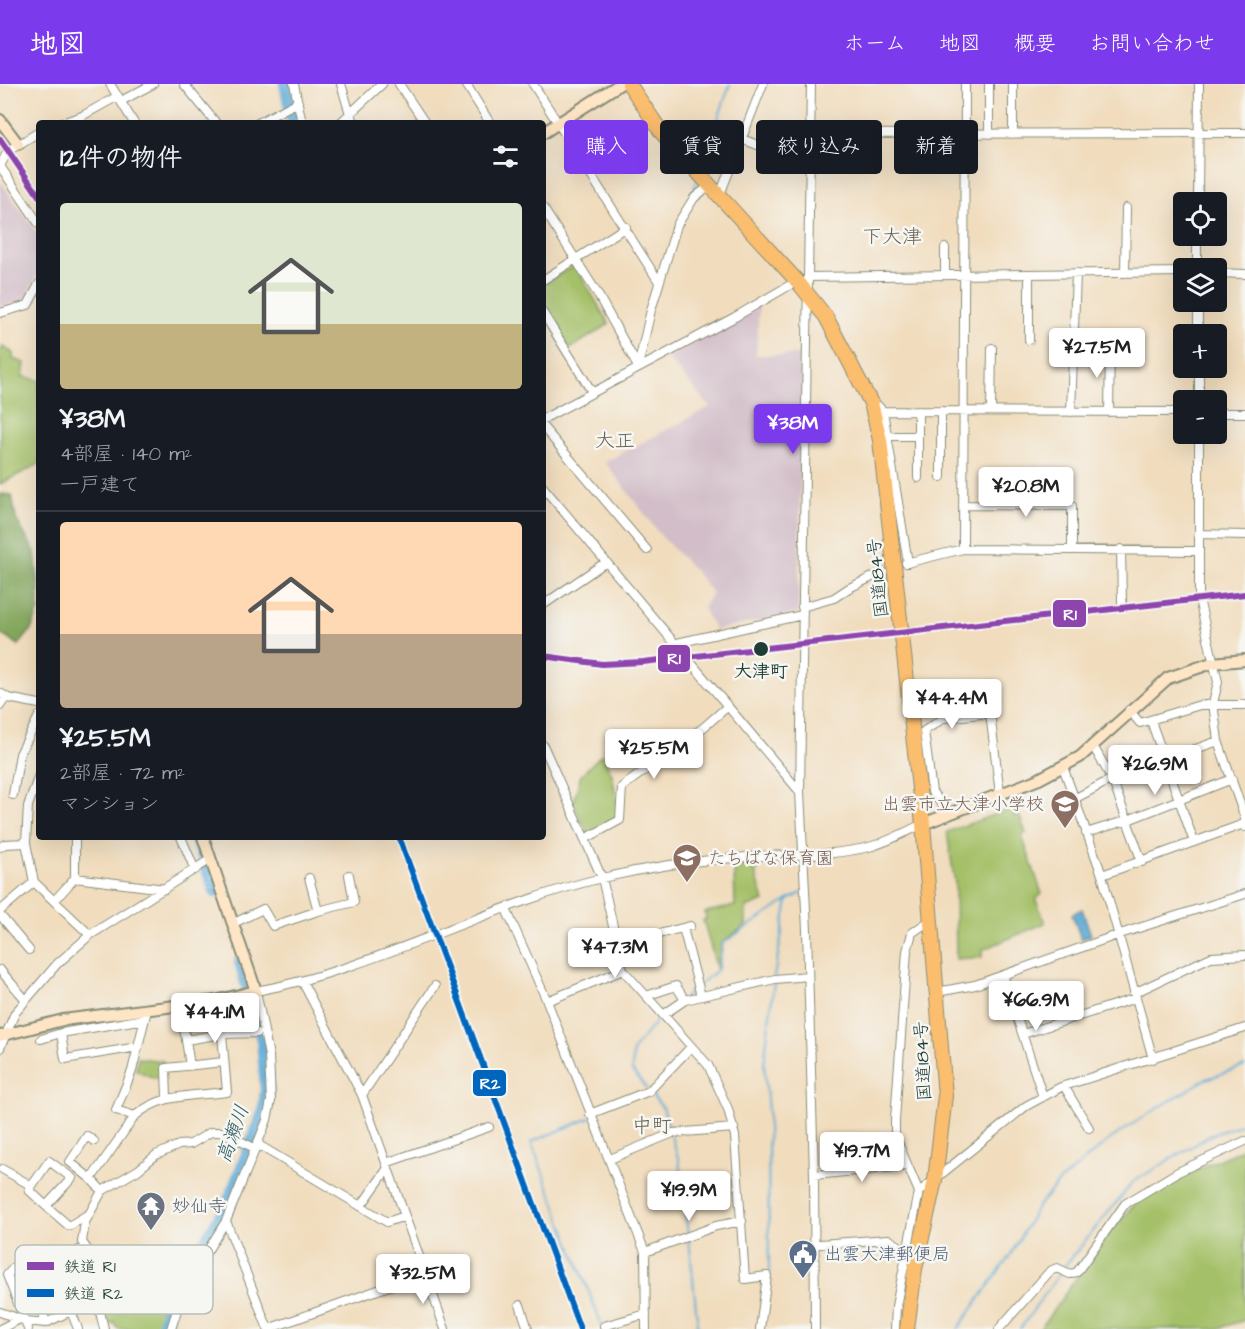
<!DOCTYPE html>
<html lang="ja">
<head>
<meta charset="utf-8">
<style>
	body { margin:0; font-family:"Architects Daughter","Klee One",sans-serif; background:#242831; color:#f1f3f6; height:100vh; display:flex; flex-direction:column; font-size:22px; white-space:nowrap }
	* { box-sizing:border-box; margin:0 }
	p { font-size:20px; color:#9ea1a6 }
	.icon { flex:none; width:33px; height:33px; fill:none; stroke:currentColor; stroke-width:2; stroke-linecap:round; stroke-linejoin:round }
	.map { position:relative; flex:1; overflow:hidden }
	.side { position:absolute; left:36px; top:36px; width:510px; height:720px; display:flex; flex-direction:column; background:#171b24; border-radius:6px; box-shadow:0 6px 24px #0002 }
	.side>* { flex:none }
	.guide { position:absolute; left:564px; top:36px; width:570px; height:54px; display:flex; gap:12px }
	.controls { position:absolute; left:1173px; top:108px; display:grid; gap:12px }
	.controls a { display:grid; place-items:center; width:54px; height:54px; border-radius:6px; background:#171b24; box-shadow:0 6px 24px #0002; font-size:30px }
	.price { position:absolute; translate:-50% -51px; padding:0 14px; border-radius:6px; background:#fff; color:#222; font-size:20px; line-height:39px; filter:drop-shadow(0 2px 3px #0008) }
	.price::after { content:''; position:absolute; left:50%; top:36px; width:18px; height:14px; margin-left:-9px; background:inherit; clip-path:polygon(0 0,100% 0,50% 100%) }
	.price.current { background:#7c3aed; color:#fff }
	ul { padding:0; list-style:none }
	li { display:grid; align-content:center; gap:12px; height:318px; padding:0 24px }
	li+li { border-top:2px solid #363941 }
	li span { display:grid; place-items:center; height:186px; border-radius:6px; color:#555 }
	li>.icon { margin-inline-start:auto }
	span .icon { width:108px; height:108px; fill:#fffc; stroke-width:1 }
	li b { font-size:26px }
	h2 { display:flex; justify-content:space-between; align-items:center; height:72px; padding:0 24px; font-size:26px }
	.pill { padding:0 21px; border-radius:6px; background:#171b24; box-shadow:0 6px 24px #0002; font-size:21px; line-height:54px }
	.pill.current { background:#7c3aed; color:#fff }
	header { display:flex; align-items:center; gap:36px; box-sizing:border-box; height:84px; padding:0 30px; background:#7c3aed; color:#fff }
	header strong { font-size:28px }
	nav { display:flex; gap:33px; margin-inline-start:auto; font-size:21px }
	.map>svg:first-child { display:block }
</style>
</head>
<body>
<header>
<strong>地図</strong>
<nav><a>ホーム</a><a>地図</a><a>概要</a><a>お問い合わせ</a></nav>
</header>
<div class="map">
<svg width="1245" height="1245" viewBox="0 0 1245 1245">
	<rect width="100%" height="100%" fill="#f6f6f2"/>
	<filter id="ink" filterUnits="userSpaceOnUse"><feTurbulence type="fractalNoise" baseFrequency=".0167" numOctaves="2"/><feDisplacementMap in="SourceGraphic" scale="12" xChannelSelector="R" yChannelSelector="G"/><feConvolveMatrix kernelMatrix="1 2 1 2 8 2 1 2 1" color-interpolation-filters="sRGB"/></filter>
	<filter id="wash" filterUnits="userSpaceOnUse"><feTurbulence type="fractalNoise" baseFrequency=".008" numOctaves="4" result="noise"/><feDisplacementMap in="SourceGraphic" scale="24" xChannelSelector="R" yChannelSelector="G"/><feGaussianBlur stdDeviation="1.35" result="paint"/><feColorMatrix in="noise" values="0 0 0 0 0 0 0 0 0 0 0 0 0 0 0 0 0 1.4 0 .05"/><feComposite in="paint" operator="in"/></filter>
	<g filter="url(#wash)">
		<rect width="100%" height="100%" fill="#f1ddbe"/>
		<path fill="#d2bdc8" d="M0 97 39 152V186L25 217 0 223Z
			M759 223 756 271H803L798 529 715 546 703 524 712 509 696 488 661 452 605 378 710 323 667 273Z"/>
		<path fill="#a4c067" stroke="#627e4e" stroke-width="1.5" d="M575 181 609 240 570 265 543 222V200Z
			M3 263 13 269V275L25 279 23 293 39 296V380L0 400V268Z
			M602 670 612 690 620 734 589 751 573 719 581 691Z
			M1012 724 1014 733 1019 731 1026 749 1022 752 1042 810 1036 815 1045 839 982 866V873L956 875 955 800 947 748Z
			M757 781 759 785 755 788 764 817 746 824V841L722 859 717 885 703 836 706 835 705 828 735 822 734 783Z
			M138 974 163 977V994H154L136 986Z
			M1245 1064V1236L1217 1245H1040L1110 1147 1135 1120 1171 1097Z
			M119 1191 140 1204 161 1196 168 1200 162 1223 166 1224 161 1245H118L114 1238 106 1242 101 1214Z"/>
		<path fill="#83a65c" stroke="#517248" stroke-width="1.5" d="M0 410 12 411 16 435 35 468 39 504V526L31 546 19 561 0 550Z"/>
		<path fill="#5ca9d5" stroke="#3e7384" stroke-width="1.5" d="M1082 825 1091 851 1081 855 1072 830Z"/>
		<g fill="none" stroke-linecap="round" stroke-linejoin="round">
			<path stroke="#5ca9d5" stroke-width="2" d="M701 85 730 0
				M692 111 697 96
				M774 893 788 816 802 809
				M685 913 718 885 723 859 788 816
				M647 1005 632 987 633 966 661 931
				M651 1010 663 1024 670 1047
				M590 1034 531 1058 602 1242
				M671 1052 679 1077 688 1150
				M689 1155 698 1245
				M1063 1184 1133 1098 1211 1051 1245 1039
				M769 1192 768 1027 764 980 774 898
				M958 1245 1011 1170 1037 1123 1060 1097 1109 1056 1140 1035 1206 995 1245 982
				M1020 1245 1060 1189"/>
			<path stroke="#5ca9d5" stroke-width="14" d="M286 0 294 39
				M196 753 216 807
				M163 1245 168 1224 179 1201 227 1123 264 1029 267 1006 263 956 241 878"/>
		</g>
	</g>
	<g filter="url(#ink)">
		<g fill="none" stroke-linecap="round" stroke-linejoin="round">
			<g stroke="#888d79" stroke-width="10">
				<path id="street" d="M110 0 134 39
					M184 0 216 39
					M294 0 302 39
					M341 0 350 30 355 39
					M399 0 425 39
					M466 0 490 39
					M533 0 659 198
					M811 0 800 708 807 846 814 1091 815 1245
					M965 0 963 465 1198 467
					M121 17 153 0
					M62 39 82 32 118 12
					M258 39 298 18
					M340 39 382 0
					M810 50 1245 49
					M989 50V0
					M1013 50V0
					M742 55 773 67H810
					M0 82 39 140
					M0 82 8 67 39 48
					M719 113 763 0
					M1198 118 1199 0
					M543 124 597 209 638 283
					M1197 184V152
					M1125 189 1126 124
					M1216 189 1245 190
					M945 191V164
					M809 193 1184 188
					M543 196 626 143
					M1198 218V250
					M0 229 28 221 39 200
					M543 229 592 308
					M1029 256V190
					M638 283 651 226 677 141 694 114 709 102
					M1199 284V316
					M871 319 876 320 883 327 1184 328
					M883 327 908 479
					M991 327 992 264
					M1071 328 1076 189
					M1109 328 1110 263
					M1216 329H1245
					M543 335 735 233 797 197
					M543 343 647 466
					M1199 350V515L1218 598 1213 619 1218 657 1245 734V743
					M892 352H918
					M941 393V327
					M918 394V327
					M543 403 800 708
					M963 421 1072 422V464
					M1198 450 1245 451
					M1121 465 1122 519
					M906 479 963 465
					M543 521 606 478
					M802 523 834 514 849 504 883 488
					M677 559 802 531
					M0 609 8 614 39 620
					M0 622 6 613
					M1129 626 1140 639 1200 621H1245
					M1151 637 1194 758
					M543 661 602 794 623 886 708 981 728 1025 735 1052 745 1195 767 1192 760 1245
					M1093 662 1112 695 1142 778
					M1063 683 1102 791 1153 975
					M39 691 28 722 26 759 34 798 90 851
					M13 711 20 670 39 632
					M1074 715 1112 695 1218 657
					M947 732 941 719 932 708 924 647 944 634 990 629 1000 710
					M1086 749 1128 736 1232 695
					M181 753 195 786
					M585 755 620 736 622 703 704 643 728 622
					M0 763 5 760 26 759
					M1102 791 1244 740
					M75 794 165 805
					M54 817 75 794V753
					M506 825 547 917 645 1168 646 1245
					M0 827 34 798
					M318 827 354 818 349 791
					M0 831 29 866
					M929 837 912 849 907 867 895 1036V1052L919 1108 1026 1022 1061 1003 1245 944
					M234 839 263 825 273 842 318 827 309 794
					M683 844 701 912
					M655 851 690 842
					M0 886 25 915
					M1003 891 1043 1013
					M303 899 362 1011 445 1245
					M937 908 975 901 1120 850 1245 810
					M1134 909 1211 873 1245 871
					M646 912 676 902 685 916
					M215 917 222 950 257 949
					M547 917 623 886
					M663 931 685 916 775 895 808 892
					M61 949 65 975 138 963
					M1023 950 1136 914
					M41 955 61 949 145 935
					M186 956 190 982
					M0 964 15 929 57 880 90 851 211 775
					M1064 1002 1089 1044
					M362 1011 435 902
					M167 1014 166 984 224 978
					M590 1030 649 1007 691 963
					M135 1032C161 1009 194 1012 227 1008L222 950 186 956 180 922
					M257 1060 387 1138 405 1132
					M610 1075 673 1049 734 1044
					M386 1079 489 1043
					M2 1085 32 1102
					M814 1091 907 1082
					M91 1095 70 1078 87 1052 94 1057
					M102 1107 138 1086 156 1071 179 1061 191 1060 211 1048H223L256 1065
					M46 1122 29 1106 49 1077 72 1094 46 1122 69 1142 87 1131
					M361 1122 388 1084
					M226 1137 268 1245
					M815 1158 820 1160 888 1155 907 1167
					M645 1168 716 1142 742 1137
					M32 1193 84 1163
					M38 1212 94 1175
					M97 1214 104 1245
					M520 1221 528 1245
					M71 1227 78 1245
					M0 1228 26 1237 46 1239 97 1214 115 1191 94 1175 82 1158 85 1138 102 1107 91 1095 135 1032 116 1026 132 987 147 926
					M604 1242 646 1230
					M0 1245 20 1235
					M28 1245 7 1191 17 1180 28 1181 46 1239
					M171 1245 184 1204 226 1137 267 1036 271 1017 269 972 256 907C376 885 484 822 602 794 649 783 698 776 746 773 787 770 828 773 869 763 888 758 905 748 923 740
					M268 1245 426 1189
					M895 1245 896 1222 919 1108
					M999 1245 1050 1187 1057 1184 1070 1190 1077 1188 1125 1120 1178 1088 1245 1057"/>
			</g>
			<g stroke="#888d79" stroke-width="14">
				<path id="secondary" d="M0 36 18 60
					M543 49 620 0
					M923 740 1039 695 1080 673 1168 594 1212 579 1245 576
					M0 952 63 936 215 917 256 907 203 753"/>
			</g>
			<g stroke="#888d79" stroke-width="16">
				<path id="highway" d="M629 0 662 49 797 197 826 233 871 319 880 356 923 740 945 1012 935 1096 915 1185 907 1245"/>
			</g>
			<use href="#street" stroke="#fff" stroke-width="8"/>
			<use href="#secondary" stroke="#fde5c5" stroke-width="10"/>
			<use href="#highway" stroke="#fbbd6e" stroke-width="14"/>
			<g stroke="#f6f6f2" stroke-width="10">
				<path id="rail-1" d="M0 55 39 112
					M543 572 602 580 643 578 1245 510"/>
			</g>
			<g stroke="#f6f6f2" stroke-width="10">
				<path id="rail-2" d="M399 753 580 1245"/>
			</g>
			<use href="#rail-1" stroke="#8e44ad" stroke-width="6"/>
			<use href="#rail-2" stroke="#0065bd" stroke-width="6"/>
		</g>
	</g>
	<defs>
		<g id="school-pin" transform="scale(1.5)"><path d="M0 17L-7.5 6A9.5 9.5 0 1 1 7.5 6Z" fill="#8d6e63" stroke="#f6f6f2"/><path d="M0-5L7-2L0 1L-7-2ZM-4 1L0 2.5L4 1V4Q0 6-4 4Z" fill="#fff"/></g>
		<g id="temple-pin" transform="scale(1.5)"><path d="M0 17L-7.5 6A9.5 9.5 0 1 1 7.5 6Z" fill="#6b7280" stroke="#f6f6f2"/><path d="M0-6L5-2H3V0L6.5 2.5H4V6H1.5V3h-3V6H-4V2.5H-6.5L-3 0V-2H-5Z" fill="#fff"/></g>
		<g id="civic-pin" transform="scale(1.5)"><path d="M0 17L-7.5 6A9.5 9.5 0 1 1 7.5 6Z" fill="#5c6f8a" stroke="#f6f6f2"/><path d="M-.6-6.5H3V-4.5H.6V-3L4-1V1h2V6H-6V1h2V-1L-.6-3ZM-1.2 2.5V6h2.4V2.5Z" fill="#fff"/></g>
	</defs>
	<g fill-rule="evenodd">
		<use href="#school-pin" x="1065" y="720"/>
		<use href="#school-pin" x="687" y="774"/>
		<use href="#temple-pin" x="151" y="1122"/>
		<use href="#civic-pin" x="803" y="1170"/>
	</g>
	<circle fill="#1f3d34" stroke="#f6f6f2" stroke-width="2" cx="761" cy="565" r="8"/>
	<g text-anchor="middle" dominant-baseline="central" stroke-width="5" stroke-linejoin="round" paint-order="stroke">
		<g font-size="18" fill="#1f3d34" stroke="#f6f6f2">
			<text transform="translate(878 494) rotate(-96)">国道184号</text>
			<text transform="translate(923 977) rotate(-93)">国道184号</text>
		</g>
		<g font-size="18" font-weight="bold" fill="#1f3d34" stroke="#f6f6f2">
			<text x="761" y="587">大津町</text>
		</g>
		<g font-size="18" fill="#785e54" stroke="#f6f6f2" text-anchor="end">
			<text x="1044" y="720">出雲市立大津小学校</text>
			<text x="708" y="774" text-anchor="start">たちばな保育園</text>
		</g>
		<g font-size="18" fill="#5b616d" stroke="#f6f6f2" text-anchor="start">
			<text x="172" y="1122">妙仙寺</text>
		</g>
		<g font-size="18" fill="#4e5e75" stroke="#f6f6f2" text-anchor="start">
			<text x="824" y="1170">出雲大津郵便局</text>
		</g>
		<g font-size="20" fill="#6b6352" stroke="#f6f6f2">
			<text x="892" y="153">下大津</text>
			<text x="615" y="357">大正</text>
			<text x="652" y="1042">中町</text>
		</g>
		<g font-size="20" font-style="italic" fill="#315d64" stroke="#f6f6f2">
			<text transform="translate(233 1050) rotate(-70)">高瀬川</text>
		</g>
	</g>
	<rect x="15" y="1161" width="198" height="69" rx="9" fill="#f6f6f2" stroke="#b6beb9" stroke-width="1.5"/>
	<rect x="27" y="1178" width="27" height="8" fill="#8e44ad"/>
	<rect x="27" y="1205" width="27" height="8" fill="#0065bd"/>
	<g font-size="16" fill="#1f3d34">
		<text x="64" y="1188">鉄道 R1</text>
		<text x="64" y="1215">鉄道 R2</text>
	</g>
	<g stroke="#f6f6f2" stroke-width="2">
		<rect x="1052" y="515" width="35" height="29" rx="6" fill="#8e44ad"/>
		<rect x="657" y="560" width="34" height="29" rx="6" fill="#8e44ad"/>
		<rect x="472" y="985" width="35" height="28" rx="6" fill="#0065bd"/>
	</g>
	<g font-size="16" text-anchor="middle" font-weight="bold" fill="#fff">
		<text x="1070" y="536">R1</text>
		<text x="674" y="580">R1</text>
		<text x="490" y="1005">R2</text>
	</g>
</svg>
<div class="controls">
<a><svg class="icon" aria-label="locate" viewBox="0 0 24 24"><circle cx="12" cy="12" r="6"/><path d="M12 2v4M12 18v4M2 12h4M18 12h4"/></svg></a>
<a><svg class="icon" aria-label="layers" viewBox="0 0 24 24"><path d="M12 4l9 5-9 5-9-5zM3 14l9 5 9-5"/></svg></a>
<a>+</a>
<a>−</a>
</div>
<b class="price" style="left:1097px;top:295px">¥27.5M</b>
<b class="price current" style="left:793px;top:371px">¥38M</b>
<b class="price" style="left:1026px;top:434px">¥20.8M</b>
<b class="price" style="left:952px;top:646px">¥44.4M</b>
<b class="price" style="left:654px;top:696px">¥25.5M</b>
<b class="price" style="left:1155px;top:712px">¥26.9M</b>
<b class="price" style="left:615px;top:895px">¥47.3M</b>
<b class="price" style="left:1036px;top:948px">¥66.9M</b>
<b class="price" style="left:215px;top:960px">¥44.1M</b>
<b class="price" style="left:862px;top:1099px">¥19.7M</b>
<b class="price" style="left:689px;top:1138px">¥19.9M</b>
<b class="price" style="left:423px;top:1221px">¥32.5M</b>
<div class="guide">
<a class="pill current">購入</a>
<a class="pill">賃貸</a>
<a class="pill">絞り込み</a>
<a class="pill">新着</a>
</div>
<section class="side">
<h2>12件の物件<svg class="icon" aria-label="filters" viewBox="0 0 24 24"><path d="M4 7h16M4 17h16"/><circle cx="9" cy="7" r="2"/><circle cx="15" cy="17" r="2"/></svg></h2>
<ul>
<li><span style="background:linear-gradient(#dfe7d0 65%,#c2b280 0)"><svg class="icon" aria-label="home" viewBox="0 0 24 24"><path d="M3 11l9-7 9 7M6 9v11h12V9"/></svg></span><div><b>¥38M</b><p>4部屋 · 140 m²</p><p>一戸建て</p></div></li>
<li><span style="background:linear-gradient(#ffd9b3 60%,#b9a48a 0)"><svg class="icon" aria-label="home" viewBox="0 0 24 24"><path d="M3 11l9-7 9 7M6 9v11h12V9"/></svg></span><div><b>¥25.5M</b><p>2部屋 · 72 m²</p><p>マンション</p></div></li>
</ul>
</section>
</div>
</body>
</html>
